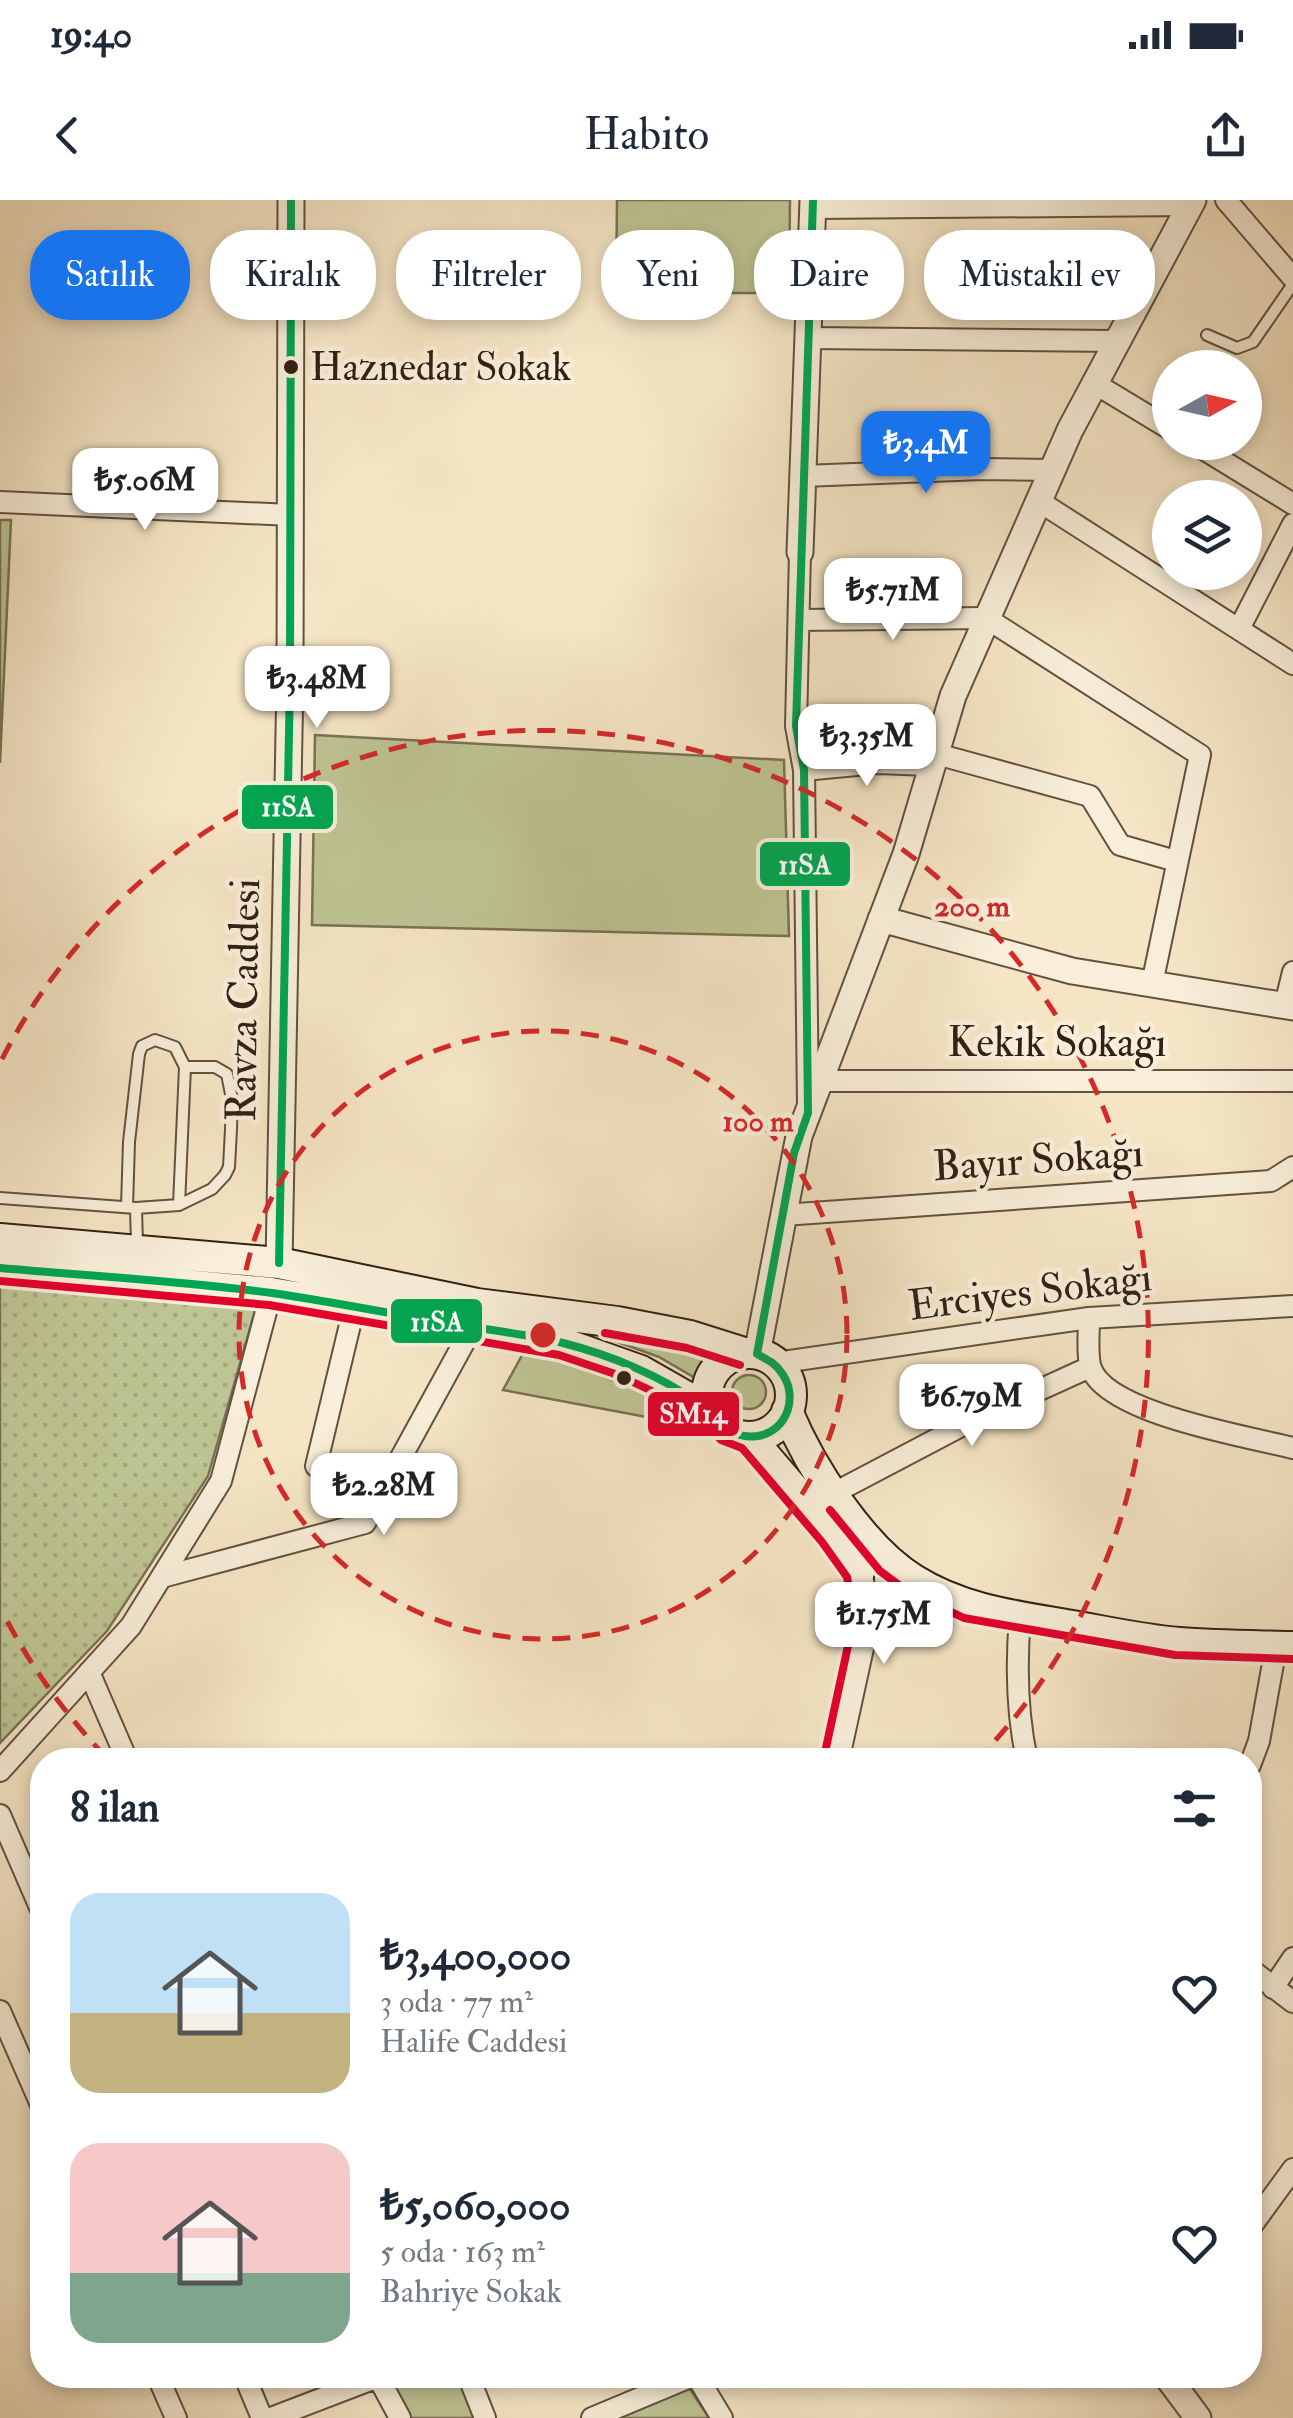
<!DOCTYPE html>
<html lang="tr">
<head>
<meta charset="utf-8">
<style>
	body { margin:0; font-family:"IM FELL Double Pica",serif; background:#f2f2f3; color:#1f2937; height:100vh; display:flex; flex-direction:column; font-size:38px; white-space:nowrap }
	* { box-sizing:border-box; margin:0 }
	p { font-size:32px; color:#747a83 }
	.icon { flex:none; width:55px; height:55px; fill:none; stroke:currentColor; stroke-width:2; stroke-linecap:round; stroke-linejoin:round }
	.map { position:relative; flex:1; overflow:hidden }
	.sheet { position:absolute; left:30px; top:1548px; width:1232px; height:640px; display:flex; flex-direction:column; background:#fff; border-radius:40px; box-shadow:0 5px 15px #0003 }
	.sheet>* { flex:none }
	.guide { position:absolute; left:30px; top:30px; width:1235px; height:90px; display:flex; gap:20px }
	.needle { width:65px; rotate:82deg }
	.tools { position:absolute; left:1152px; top:150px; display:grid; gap:20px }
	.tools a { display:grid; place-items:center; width:110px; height:110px; border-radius:50%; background:#fff; box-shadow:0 5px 15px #0003; font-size:50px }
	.price { position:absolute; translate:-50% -85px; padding:0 22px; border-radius:20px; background:#fff; color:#222; font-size:32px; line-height:65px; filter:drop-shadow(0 2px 5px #0008) }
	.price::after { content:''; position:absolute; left:50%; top:60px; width:30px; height:22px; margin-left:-15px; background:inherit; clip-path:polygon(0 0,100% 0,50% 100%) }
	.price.active { background:#1a73e8; color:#fff }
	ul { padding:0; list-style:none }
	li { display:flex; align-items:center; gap:30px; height:250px; padding:0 40px }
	li span { display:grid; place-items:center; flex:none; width:280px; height:200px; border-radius:30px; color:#555 }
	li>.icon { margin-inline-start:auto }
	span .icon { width:120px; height:120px; fill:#fffc; stroke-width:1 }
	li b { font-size:42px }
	h2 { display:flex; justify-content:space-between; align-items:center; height:120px; padding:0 40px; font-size:42px }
	.tag { padding:0 35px; border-radius:40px; background:#fff; box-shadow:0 5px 15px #0003; font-size:35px; line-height:90px }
	.tag.active { background:#1a73e8; color:#fff }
	.status { display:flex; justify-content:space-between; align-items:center; height:70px; padding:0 50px; background:#fff; direction:ltr }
	.status svg { height:28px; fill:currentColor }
	header { display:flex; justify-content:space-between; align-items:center; height:130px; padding:0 40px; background:#fff; font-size:45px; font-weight:600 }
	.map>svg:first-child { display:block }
</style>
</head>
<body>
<div class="status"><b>19:40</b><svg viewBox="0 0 49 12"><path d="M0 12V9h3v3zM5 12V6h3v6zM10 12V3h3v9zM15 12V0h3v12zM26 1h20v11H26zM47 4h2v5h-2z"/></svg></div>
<header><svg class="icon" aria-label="back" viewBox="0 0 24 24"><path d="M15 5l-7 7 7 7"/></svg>Habito<svg class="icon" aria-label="share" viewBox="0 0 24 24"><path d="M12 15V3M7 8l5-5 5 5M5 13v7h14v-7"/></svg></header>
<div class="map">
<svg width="1293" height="2218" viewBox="0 0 1293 2218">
	<defs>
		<pattern id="garden-dots" width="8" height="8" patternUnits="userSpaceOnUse" patternTransform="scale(2.5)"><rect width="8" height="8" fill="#bec493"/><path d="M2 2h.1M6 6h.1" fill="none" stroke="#a4a87e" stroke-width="1.8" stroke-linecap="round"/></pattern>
	</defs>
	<rect width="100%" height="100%" fill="#f5e5c5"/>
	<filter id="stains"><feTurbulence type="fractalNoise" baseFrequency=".002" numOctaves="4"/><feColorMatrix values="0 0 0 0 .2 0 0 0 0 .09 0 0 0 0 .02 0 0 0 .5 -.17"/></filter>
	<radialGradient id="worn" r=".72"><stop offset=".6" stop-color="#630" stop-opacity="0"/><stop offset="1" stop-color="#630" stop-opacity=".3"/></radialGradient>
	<path fill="#bec493" stroke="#787254" stroke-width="2.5" d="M617 0H790L789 93H616Z
		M0 320H11L0 563Z
		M315 535 784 560 789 736 312 725Z
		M590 1132 719 1151 702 1182 659 1157Z
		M526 1148 642 1191 705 1228 503 1190Z
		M732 1192a17 17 0 1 1 34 0a17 17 0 1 1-34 0Z
		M408 2175H476L495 2218H388L379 2188Z
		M688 2186 709 2218H615Z"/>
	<path fill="url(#garden-dots)" stroke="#787254" stroke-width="2.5" d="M0 1083 256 1107 208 1276 107 1431 0 1543Z"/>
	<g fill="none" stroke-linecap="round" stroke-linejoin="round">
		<g stroke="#625240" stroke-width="14">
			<path id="service" d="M1207 135 1237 148 1253 142 1293 84
				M0 998 136 1008 137 1045
				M127 1007 129 942 139 854 142 846 155 840 175 847 185 867 179 1005
				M136 1008 179 1005 212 989 225 975 229 967 231 929 232 899 227 874 215 867H185"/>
		</g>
		<g stroke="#625240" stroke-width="24">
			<path id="minor" d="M1226 0 1293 78
				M814 8 1190 5
				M809 138 1116 141
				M1094 183 1170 229
				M1192 242 1293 304
				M803 276 982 269 1051 270
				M1037 300 1293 464
				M0 302 291 315
				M800 352 796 526 804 570 808 904
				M799 420 986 418 1200 555 1152 784
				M1239 429 1293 324
				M933 553 1090 596 1120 645 1176 661
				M804 570 877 563 930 565
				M1285 805 1293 772
				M820 881H1293
				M783 1015 1271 981 1293 967
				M1089 1118C1089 1133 1087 1151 1090 1165 1101 1213 1250 1237 1293 1248
				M776 1163 1089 1118 1293 1106
				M316 1266 354 1108
				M834 1293 969 1222 1090 1167
				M162 1377 365 1323 472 1128
				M1020 1417C1016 1464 1017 1514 1027 1560
				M89 1472 127 1560
				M1250 1565 1259 1541 1276 1447
				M0 1571 131 1426 221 1281 271 1093
				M0 1615 42 1712
				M1250 1769 1293 1802
				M1273 1788 1293 1758
				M0 1811 42 1907
				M1250 2028 1293 1969
				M157 2175 176 2218
				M244 2175 262 2218
				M468 2175 485 2218
				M696 2175 722 2218
				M271 2218 378 2177 400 2218
				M592 2218 695 2175"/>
		</g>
		<g stroke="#625240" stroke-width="29">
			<path id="tertiary" d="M800 352 813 0
				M881 719 1072 771 1293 807
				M279 1063 290 480 291 0
				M757 1154 799 936 906 654 953 496 1070 230 1193 0
				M836 1560 867 1418 859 1372
				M1166 2175 1198 2218"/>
		</g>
		<g stroke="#312114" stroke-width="34">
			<path id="secondary" d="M0 1039 279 1063 477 1104 617 1122 690 1136 744 1153
				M0 1068 271 1093 562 1143 641 1171 711 1211
				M707 1195a42 42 0 1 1 84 0a42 42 0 1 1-84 0Z
				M787 1211C810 1267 862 1348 914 1380 960 1409 1013 1416 1066 1425 1103 1431 1141 1440 1179 1443 1217 1446 1255 1446 1293 1447
				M749 1237 832 1334 859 1372"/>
		</g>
		<use href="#service" stroke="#f8eed9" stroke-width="10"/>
		<use href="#minor" stroke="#f8eed9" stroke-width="20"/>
		<use href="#tertiary" stroke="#f8eed9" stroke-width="25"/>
		<use href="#secondary" stroke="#f8eed9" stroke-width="30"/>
		<g stroke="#f8eed9" stroke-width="15">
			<path id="bus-1" d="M279 1063 290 480 291 0
				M0 1068C90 1076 182 1081 272 1093 327 1101 382 1112 436 1121 478 1129 522 1133 563 1143 610 1155 662 1176 701 1205 721 1220 730 1240 758 1236 788 1231 799 1195 781 1172 775 1163 766 1159 757 1154L794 953 808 913 804 570 796 526 813 0"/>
		</g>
		<g stroke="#f8eed9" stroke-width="15">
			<path id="bus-2" d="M0 1081 269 1105 559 1155 618 1175 673 1201 697 1216 721 1240 742 1248 822 1342 847 1377 854 1418 824 1557
				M605 1133 687 1148 740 1165
				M830 1310 880 1371 907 1391 964 1418 1175 1455 1293 1459"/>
		</g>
		<use href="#bus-1" stroke="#00a651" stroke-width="8"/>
		<use href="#bus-2" stroke="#e4002b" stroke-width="8"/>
	</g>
	<g fill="none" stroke="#d62828" stroke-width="5" stroke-dasharray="18 12">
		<circle cx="543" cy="1135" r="304"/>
		<path d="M106 1557A607 607 0 0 1 2 1411M2 859A607 607 0 1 1 980 1557"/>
	</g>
	<g fill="#312114" stroke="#f8eed9" stroke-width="4">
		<circle cx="291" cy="167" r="9"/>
		<circle cx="624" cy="1178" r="9"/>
	</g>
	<g text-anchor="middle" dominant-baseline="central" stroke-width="9" stroke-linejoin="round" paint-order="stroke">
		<g font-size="40" fill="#312114" stroke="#f8eed9" text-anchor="start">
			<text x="310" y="167">Haznedar Sokak</text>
		</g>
		<g font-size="42" fill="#312114" stroke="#f8eed9">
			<text transform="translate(244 800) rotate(-89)">Ravza Caddesi</text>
			<text x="1057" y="843">Kekik Sokağı</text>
			<text transform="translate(1038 960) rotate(-4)">Bayır Sokağı</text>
			<text transform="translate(1030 1092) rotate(-7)">Erciyes Sokağı</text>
		</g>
	</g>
	<circle cx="543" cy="1135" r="15" fill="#d62828" stroke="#f8eed9" stroke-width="5"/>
	<g font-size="30" text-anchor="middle" font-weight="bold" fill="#d62828" stroke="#f8eed9" stroke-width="9" stroke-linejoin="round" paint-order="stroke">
		<text x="972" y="716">200 m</text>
		<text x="758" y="931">100 m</text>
	</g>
	<g stroke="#f8eed9" stroke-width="4">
		<rect x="240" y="583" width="95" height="48" rx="10" fill="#00a651"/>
		<rect x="758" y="640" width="94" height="48" rx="10" fill="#00a651"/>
		<rect x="389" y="1097" width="95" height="48" rx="10" fill="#00a651"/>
		<rect x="646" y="1190" width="95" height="48" rx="10" fill="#e4002b"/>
	</g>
	<g font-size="28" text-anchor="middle" font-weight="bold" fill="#fff">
		<text x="288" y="616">11SA</text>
		<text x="805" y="674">11SA</text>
		<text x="437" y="1131">11SA</text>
		<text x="693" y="1223">SM14</text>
	</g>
	<rect width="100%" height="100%" filter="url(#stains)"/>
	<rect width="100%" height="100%" fill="url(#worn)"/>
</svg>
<div class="tools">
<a><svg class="needle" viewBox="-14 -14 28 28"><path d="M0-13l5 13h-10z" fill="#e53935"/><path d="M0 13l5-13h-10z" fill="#747a83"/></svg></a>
<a><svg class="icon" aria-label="layers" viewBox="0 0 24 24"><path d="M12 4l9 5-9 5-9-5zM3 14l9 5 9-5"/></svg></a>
</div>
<b class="price active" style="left:926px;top:296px">₺3.4M</b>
<b class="price" style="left:145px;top:333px">₺5.06M</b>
<b class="price" style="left:893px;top:443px">₺5.71M</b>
<b class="price" style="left:317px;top:531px">₺3.48M</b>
<b class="price" style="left:867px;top:589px">₺3.35M</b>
<b class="price" style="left:972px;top:1249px">₺6.79M</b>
<b class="price" style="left:384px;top:1338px">₺2.28M</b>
<b class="price" style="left:884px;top:1467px">₺1.75M</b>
<div class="guide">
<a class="tag active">Satılık</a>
<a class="tag">Kiralık</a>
<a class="tag">Filtreler</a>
<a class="tag">Yeni</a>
<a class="tag">Daire</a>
<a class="tag">Müstakil ev</a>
</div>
<section class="sheet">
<h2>8 ilan<svg class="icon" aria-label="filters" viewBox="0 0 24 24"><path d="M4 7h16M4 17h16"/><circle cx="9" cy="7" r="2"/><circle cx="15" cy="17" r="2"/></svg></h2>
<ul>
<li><span style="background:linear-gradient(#bfe0f5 60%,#c2b280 0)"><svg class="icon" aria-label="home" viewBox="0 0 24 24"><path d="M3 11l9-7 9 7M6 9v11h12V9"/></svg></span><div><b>₺3,400,000</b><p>3 oda · 77 m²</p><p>Halife Caddesi</p></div><svg class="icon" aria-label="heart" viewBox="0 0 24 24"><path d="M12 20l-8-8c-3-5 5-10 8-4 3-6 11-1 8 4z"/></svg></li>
<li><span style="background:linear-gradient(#f6c9c9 65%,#7fa58c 0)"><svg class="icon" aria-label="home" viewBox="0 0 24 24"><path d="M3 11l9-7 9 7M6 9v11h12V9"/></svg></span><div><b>₺5,060,000</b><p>5 oda · 163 m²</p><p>Bahriye Sokak</p></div><svg class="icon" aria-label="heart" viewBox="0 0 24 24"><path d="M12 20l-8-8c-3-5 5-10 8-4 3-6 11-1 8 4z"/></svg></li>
</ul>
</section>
</div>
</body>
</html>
